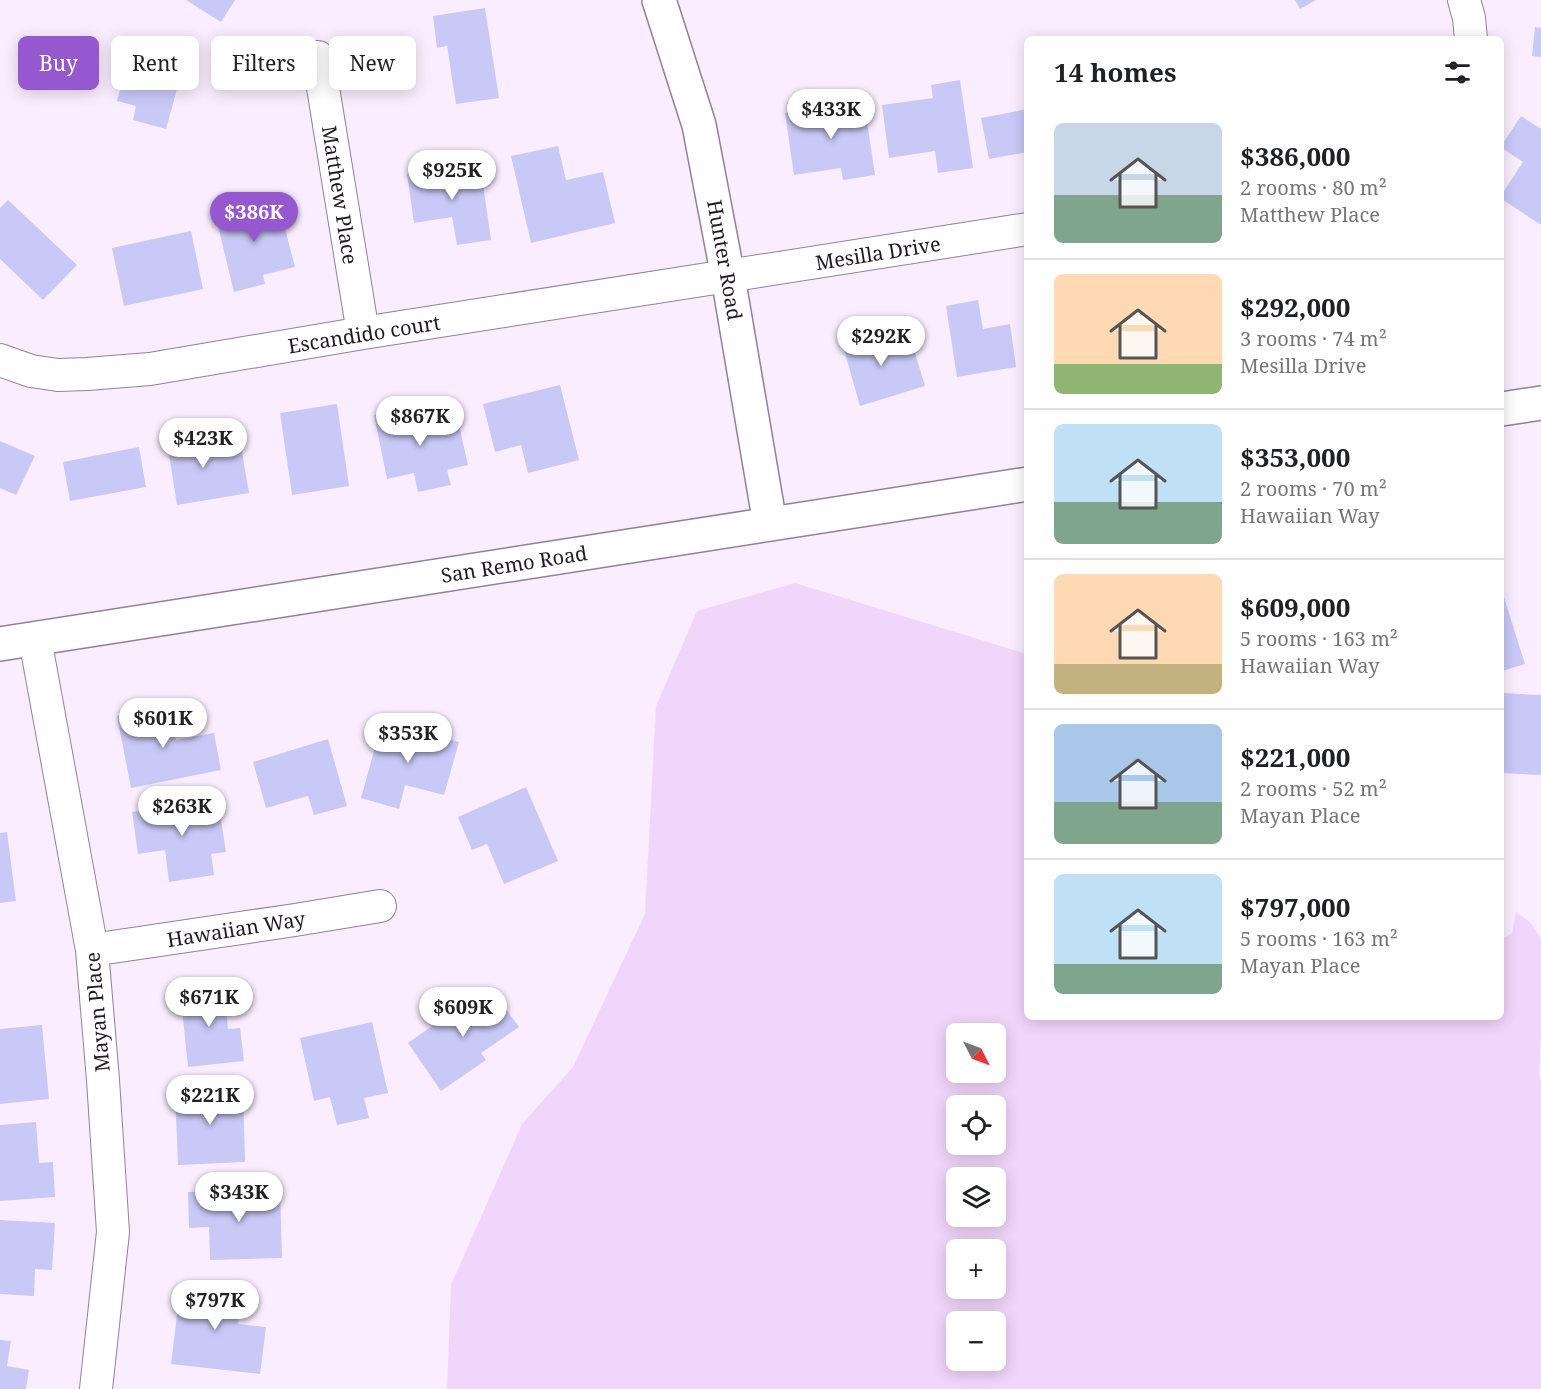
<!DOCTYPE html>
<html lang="en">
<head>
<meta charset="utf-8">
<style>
	body { margin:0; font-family:"Noto Serif",serif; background:#f6f6f6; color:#202124; height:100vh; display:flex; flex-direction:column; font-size:22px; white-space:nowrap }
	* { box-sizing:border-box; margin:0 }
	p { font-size:20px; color:#757577 }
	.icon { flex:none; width:33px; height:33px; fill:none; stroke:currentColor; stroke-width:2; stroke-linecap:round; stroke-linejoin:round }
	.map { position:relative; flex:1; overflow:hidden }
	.drawer { position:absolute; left:1024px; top:36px; width:480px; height:984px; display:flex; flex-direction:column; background:#fff; border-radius:9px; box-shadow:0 3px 15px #0003 }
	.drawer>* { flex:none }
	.banner { position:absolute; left:18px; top:36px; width:570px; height:54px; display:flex; gap:12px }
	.needle { width:39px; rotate:132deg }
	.buttons { position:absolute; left:946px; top:1023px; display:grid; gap:12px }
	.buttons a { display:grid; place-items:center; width:60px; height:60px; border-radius:9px; background:#fff; box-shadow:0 3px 15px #0003; font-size:30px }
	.price { position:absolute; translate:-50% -51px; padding:0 14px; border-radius:21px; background:#fff; color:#222; font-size:20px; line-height:39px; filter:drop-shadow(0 2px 3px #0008) }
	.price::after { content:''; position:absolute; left:50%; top:36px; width:18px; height:14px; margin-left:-9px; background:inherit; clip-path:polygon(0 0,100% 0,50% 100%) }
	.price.on { background:#9658ce; color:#fff }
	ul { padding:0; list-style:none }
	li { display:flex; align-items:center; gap:18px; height:150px; padding:0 30px }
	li+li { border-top:2px solid #e0e0e0 }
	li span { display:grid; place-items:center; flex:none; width:168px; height:120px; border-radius:9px; color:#555 }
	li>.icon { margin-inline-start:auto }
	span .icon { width:72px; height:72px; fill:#fffc; stroke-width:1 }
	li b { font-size:26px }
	h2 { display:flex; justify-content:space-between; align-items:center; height:72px; padding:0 30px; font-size:26px }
	.pill { padding:0 21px; border-radius:9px; background:#fff; box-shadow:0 3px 15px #0003; font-size:21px; line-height:54px }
	.pill.on { background:#9658ce; color:#fff }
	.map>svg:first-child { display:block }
</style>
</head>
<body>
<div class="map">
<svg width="1541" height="1389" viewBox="0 0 1541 1389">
	<rect width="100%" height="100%" fill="#faedff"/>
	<path fill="#f1d6fb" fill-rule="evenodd" d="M795 583 1027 654 1028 1017H1502V939L1512 933 1516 912 1531 923 1541 939V1034L1539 1076 1541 1082V1389H447L451 1285 522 1124 573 1067 645 914 656 706 697 611ZM957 1034H996V1072H957ZM957 1106H996V1144H957ZM957 1178H996V1216H957ZM957 1250H996V1288H957ZM957 1322H996V1360H957Z"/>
	<path fill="#c9c9f8" d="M186 0H235L221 22Z
		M1295 0H1316L1300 9Z
		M485 8 499 98 456 104 447 46 437 48 433 16Z
		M1535 27 1541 28V57L1532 56Z
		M146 42 187 52 166 129 133 120 136 106 117 101 128 60 141 63Z
		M960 80 973 168 938 173 935 151 889 158 882 105 933 98 931 85Z
		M864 101 875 175 843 180 841 168 794 175 785 113Z
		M1028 109V152L989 159 981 118Z
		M1521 116 1541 129V225L1502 199V194L1523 162 1502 148V145Z
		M558 146 566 180 603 172 615 223 531 243 511 156Z
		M480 163 491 240 457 245 452 217 414 223 407 174Z
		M277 198 295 267 263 275 265 284 234 292 215 214Z
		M8 200 77 265 43 300 0 259V208Z
		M191 231 203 289 124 306 112 248Z
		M978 300 983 329 1010 324 1016 367 957 377 946 306Z
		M876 329 882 348 911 340 925 386 860 406 841 339Z
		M560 385 579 460 528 473 521 445 495 452 483 404Z
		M337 404 349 486 292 495 280 413Z
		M416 406 420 423 457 416 468 465 447 470 451 485 418 492 414 473 387 479 374 415Z
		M198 423 203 458 242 452 249 493 177 505 165 429Z
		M0 441 35 456 16 495 0 488Z
		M139 447 146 487 70 501 63 462Z
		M1502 591 1525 664 1502 671Z
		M1502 693 1541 695V775L1502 773Z
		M169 705 176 740 214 733 221 770 131 788 117 716Z
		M382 722 459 742 444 795 405 785 399 809 361 798Z
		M328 739 347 806 314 815 308 796 266 808 253 762Z
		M526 787 558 861 504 884 487 844 472 850 458 817Z
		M218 800 226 852 211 854 214 875 169 882 165 850 138 854 132 812Z
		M7 832 16 901 0 903V833Z
		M224 985 228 1029 240 1028 244 1061 188 1067 180 989Z
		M489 986 519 1027 481 1053 486 1060 441 1091 408 1043Z
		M372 1022 388 1093 364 1098 369 1118 337 1125 330 1097 314 1101 300 1038Z
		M42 1025 49 1099 0 1104V1029Z
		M243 1088 245 1162 178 1165 175 1091Z
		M36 1122 39 1163 53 1162 55 1197 0 1201V1125Z
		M280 1190 282 1258 210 1260 209 1227 189 1228 188 1192Z
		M0 1220 55 1223 52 1270 35 1269 34 1296 0 1294Z
		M181 1282 242 1289 238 1324 266 1327 260 1374 171 1364Z
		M0 1340 11 1341 7 1366 29 1370 26 1389H0Z"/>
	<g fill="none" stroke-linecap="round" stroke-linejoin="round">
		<g stroke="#937f9b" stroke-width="34">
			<path id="minor" d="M1464 0 1469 18 1471 39
				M318 57 363 333
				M0 360 31 371 58 375 87 374 150 369 363 333 1028 229
				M35 639 92 950 103 1080 113 1232 96 1389
				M92 950 295 920 380 906"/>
		</g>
		<g stroke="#937f9b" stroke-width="36">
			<path id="tertiary" d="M659 0 699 125 728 277 770 524
				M1502 409 1541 403
				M0 644 1028 484"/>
		</g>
		<use href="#minor" stroke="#fff" stroke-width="32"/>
		<use href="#tertiary" stroke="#fff" stroke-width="33"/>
	</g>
	<g text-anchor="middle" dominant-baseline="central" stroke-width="5" stroke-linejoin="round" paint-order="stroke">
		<g font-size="20" fill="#201923" stroke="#fff">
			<text transform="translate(340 195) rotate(81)">Matthew Place</text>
			<text transform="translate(878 253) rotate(-9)">Mesilla Drive</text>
			<text transform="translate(725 260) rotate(80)">Hunter Road</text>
			<text transform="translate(364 334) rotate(-9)">Escandido court</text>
			<text transform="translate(514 564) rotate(-9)">San Remo Road</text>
			<text transform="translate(236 929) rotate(-9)">Hawaiian Way</text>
			<text transform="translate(97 1012) rotate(-95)">Mayan Place</text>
		</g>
	</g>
</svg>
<div class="buttons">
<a><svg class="needle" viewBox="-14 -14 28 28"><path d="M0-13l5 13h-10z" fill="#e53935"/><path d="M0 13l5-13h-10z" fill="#757577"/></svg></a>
<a><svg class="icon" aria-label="locate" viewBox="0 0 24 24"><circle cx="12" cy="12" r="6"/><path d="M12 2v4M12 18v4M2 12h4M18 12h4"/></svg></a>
<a><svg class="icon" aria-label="layers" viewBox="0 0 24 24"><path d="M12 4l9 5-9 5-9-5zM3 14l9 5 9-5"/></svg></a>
<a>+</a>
<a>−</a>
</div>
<b class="price" style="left:831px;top:140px">$433K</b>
<b class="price" style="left:452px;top:201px">$925K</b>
<b class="price on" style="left:254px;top:243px">$386K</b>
<b class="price" style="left:881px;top:367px">$292K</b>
<b class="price" style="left:420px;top:447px">$867K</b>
<b class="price" style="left:203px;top:469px">$423K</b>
<b class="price" style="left:163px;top:749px">$601K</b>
<b class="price" style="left:408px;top:764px">$353K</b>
<b class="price" style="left:182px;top:837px">$263K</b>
<b class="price" style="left:209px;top:1028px">$671K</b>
<b class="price" style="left:463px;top:1038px">$609K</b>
<b class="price" style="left:210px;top:1126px">$221K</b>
<b class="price" style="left:239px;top:1223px">$343K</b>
<b class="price" style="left:215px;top:1331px">$797K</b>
<div class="banner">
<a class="pill on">Buy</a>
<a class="pill">Rent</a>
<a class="pill">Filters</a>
<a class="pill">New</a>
</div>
<section class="drawer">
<h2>14 homes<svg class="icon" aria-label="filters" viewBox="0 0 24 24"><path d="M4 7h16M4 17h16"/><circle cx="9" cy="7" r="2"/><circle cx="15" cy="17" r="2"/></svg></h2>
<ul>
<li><span style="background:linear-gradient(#c9d6e8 60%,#7fa58c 0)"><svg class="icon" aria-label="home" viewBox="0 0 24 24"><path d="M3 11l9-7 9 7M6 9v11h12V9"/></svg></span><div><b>$386,000</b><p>2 rooms · 80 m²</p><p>Matthew Place</p></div></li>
<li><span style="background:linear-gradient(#ffd9b3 75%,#8fb573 0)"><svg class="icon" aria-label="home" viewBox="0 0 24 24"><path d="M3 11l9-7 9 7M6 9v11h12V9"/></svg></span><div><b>$292,000</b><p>3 rooms · 74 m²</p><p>Mesilla Drive</p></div></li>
<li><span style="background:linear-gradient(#bfe0f5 65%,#7fa58c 0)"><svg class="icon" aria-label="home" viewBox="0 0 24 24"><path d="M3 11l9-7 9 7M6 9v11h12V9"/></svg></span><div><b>$353,000</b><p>2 rooms · 70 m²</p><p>Hawaiian Way</p></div></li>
<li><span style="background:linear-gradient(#ffd9b3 75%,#c2b280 0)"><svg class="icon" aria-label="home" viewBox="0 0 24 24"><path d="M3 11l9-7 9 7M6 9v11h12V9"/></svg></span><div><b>$609,000</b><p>5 rooms · 163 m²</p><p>Hawaiian Way</p></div></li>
<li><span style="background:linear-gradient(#a9c7e8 65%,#7fa58c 0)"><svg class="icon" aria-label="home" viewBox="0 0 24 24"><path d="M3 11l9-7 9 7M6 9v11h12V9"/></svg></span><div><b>$221,000</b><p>2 rooms · 52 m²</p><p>Mayan Place</p></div></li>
<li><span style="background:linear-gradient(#bfe0f5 75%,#7fa58c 0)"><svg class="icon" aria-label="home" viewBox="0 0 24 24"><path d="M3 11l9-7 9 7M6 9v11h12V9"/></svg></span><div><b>$797,000</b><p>5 rooms · 163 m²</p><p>Mayan Place</p></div></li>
</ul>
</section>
</div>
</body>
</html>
